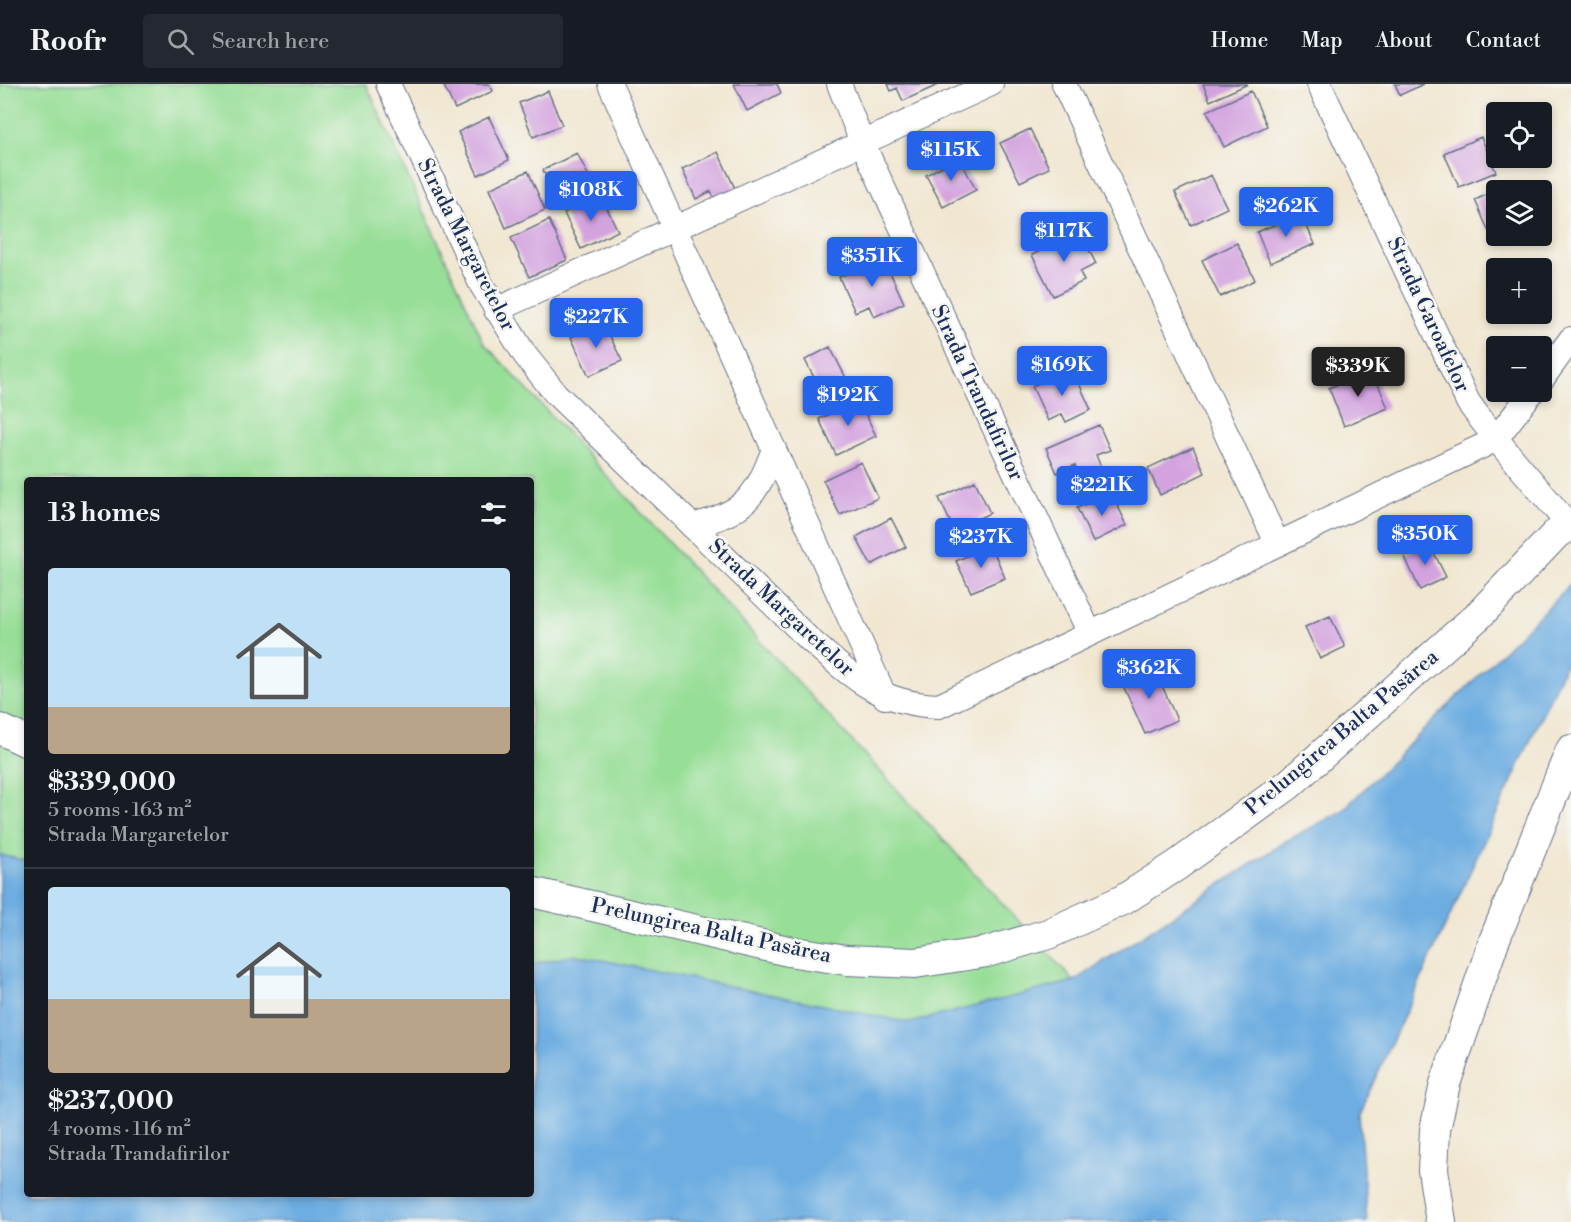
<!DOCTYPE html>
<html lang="en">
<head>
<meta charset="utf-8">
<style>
	body { margin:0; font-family:"Libre Bodoni",serif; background:#242831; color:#f1f3f6; height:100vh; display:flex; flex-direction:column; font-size:22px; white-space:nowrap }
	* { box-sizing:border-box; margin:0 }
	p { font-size:20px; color:#9ea1a6 }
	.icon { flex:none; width:33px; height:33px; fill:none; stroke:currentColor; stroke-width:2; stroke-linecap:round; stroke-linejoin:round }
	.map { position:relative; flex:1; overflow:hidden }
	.drawer { position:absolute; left:24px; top:393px; width:510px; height:720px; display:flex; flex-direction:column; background:#171b24; border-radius:6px; box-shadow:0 3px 9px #0003 }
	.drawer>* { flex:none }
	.fabs { position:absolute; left:1486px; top:18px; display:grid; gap:12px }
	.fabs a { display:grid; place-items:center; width:66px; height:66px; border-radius:6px; background:#171b24; box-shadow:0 3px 9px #0003; font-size:30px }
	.price { position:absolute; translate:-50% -51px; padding:0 14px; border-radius:6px; background:#2563eb; color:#fff; font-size:20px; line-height:39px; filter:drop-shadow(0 2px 3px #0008) }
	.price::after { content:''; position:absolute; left:50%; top:36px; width:18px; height:14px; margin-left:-9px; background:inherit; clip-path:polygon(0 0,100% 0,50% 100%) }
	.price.current { background:#222; color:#fff }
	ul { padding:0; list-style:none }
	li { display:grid; align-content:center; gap:12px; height:318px; padding:0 24px }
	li+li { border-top:2px solid #363941 }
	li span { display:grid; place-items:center; height:186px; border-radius:6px; color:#555 }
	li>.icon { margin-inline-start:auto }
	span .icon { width:108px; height:108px; fill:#fffc; stroke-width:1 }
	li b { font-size:26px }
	h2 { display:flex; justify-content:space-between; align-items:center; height:72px; padding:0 24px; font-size:26px }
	header { display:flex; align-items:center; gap:36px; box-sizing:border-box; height:84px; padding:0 30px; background:#171b24; border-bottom:2px solid #363941 }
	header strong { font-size:28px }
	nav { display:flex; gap:33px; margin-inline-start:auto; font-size:21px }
	.search { width:420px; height:54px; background:#242831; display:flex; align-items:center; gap:15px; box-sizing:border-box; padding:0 21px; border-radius:6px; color:#9ea1a6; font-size:22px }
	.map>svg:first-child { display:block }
</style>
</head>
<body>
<header>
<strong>Roofr</strong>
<div class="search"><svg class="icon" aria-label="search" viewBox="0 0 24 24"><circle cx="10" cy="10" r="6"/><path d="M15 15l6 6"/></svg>Search here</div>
<nav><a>Home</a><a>Map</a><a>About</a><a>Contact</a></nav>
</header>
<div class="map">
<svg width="1571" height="1138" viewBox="0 0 1571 1138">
	<rect width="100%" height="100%" fill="#f6f6f2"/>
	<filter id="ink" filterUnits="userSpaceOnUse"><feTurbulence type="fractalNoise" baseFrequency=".0167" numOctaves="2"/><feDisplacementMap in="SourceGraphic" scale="12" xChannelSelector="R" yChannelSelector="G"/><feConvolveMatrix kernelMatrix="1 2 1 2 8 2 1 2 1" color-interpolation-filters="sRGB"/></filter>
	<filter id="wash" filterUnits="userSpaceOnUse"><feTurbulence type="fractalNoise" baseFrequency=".008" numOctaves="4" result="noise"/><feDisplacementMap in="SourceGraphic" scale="24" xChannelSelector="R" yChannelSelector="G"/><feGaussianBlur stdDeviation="1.35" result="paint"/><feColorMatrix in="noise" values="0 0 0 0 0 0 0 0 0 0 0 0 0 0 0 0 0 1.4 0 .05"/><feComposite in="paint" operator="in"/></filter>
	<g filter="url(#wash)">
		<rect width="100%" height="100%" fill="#f1e7d1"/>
		<path fill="#97de97" stroke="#59867a" stroke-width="1.5" d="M0 0H366L484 259 1074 897 910 939 577 871 531 880V396H27V777L0 771Z"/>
		<path fill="#6dade1" stroke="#446ea0" stroke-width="1.5" d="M1571 500V568L1359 1030 1367 1138H0V771L27 777V1110H531V880L577 871 910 939 1074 897 1286 757 1342 727Z"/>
		<g id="blocks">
			<path fill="#d3a3df" d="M443 0H489L493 7 455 25Z
				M734 0H777L781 9 747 27Z
				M888 0H940L903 17 897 4 891 7Z
				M1203 0H1248L1210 17Z
				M1395 0H1424L1400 11Z
				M548 7 562 41 533 53 519 19Z
				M1251 7 1267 42 1224 63 1207 27Z
				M489 33 509 76 478 91 458 48Z
				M1030 45 1049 84 1020 98 1000 59Z
				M1481 53 1496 88 1459 103 1444 69Z
				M718 68 738 111 717 121 711 107 696 115 682 85Z
				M577 69 594 103 560 120 543 86Z
				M959 73 976 106 943 123 926 91Z
				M528 87 545 126 506 144 489 105Z
				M1211 91 1227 124 1191 141 1175 108Z
				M1495 107 1497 142 1488 146 1475 116Z
				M601 112 618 147 581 165 564 129Z
				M1301 130 1315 160 1270 179 1257 148Z
				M549 136 567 176 529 193 511 154Z
				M1080 148 1096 180 1080 188 1084 197 1053 212 1032 171Z
				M1237 159 1255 196 1220 213 1202 176Z
				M883 173 904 219 874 233 869 222 855 228 839 193Z
				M603 238 622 277 589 292 571 253Z
				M830 263 846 294 821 307 805 276Z
				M1072 284 1091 326 1066 338 1062 330 1048 337 1032 302Z
				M1372 286 1388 324 1344 342 1329 304Z
				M859 316 876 352 836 371 819 335Z
				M1099 341 1110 366 1096 371 1103 388 1082 397 1075 381 1057 389 1046 364Z
				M1193 363 1205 389 1160 411 1148 384Z
				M861 378 878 414 840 431 823 396Z
				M975 397 990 429 954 446 939 414Z
				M1111 408 1127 441 1093 458 1077 424Z
				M891 434 906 463 871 481 856 453Z
				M1429 459 1446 493 1420 506 1404 471Z
				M991 461 1005 494 971 508 956 477Z
				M1330 532 1345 563 1320 575 1305 543Z
				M1154 583 1177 636 1145 650 1121 597Z"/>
		</g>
	</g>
	<g filter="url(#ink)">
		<use href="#blocks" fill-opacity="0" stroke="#666f86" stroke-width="1.5"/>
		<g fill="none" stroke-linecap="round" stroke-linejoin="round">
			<g stroke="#666f86" stroke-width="26">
				<path id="minor" d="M388 0 481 200 525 271 556 310 809 555C852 593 879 620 939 622L1495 356 1532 308
					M610 0 885 613
					M839 0 862 58 1090 550
					M1064 0 1277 459
					M1319 0 1468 318C1499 362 1536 400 1569 442
					M496 226 991 0
					M1542 295 1571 255
					M692 442C744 429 756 414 774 365"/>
			</g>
			<g stroke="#666f86" stroke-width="32">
				<path id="tertiary" d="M0 645 27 658
					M531 808 788 867 847 876 915 879 987 868 1048 850 1123 816 1176 782 1288 701 1480 530 1555 451 1571 441
					M1441 1138 1433 1086 1435 1046 1445 1000 1494 857 1571 666"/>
			</g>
			<use href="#minor" stroke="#fff" stroke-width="24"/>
			<use href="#tertiary" stroke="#fff" stroke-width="30"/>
		</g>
	</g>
	<g text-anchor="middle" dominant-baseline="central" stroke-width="5" stroke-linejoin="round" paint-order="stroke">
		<g font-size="21" fill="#1b2f5e" stroke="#f6f6f2">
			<text transform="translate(466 161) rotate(63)">Strada Margaretelor</text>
			<text transform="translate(1428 231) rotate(65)">Strada Garoafelor</text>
			<text transform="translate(977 309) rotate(65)">Strada Trandafirilor</text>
			<text transform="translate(781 524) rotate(43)">Strada Margaretelor</text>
			<text transform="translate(1342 649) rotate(-40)">Prelungirea Balta Pasărea</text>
			<text transform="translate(711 847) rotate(12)">Prelungirea Balta Pasărea</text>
		</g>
	</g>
</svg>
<div class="fabs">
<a><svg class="icon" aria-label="locate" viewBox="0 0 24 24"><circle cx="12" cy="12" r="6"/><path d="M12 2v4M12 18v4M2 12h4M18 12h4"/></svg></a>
<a><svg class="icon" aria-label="layers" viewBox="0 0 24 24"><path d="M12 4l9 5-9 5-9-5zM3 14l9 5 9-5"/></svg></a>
<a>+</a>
<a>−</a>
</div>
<b class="price" style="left:951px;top:98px">$115K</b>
<b class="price" style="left:591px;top:138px">$108K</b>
<b class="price" style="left:1286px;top:154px">$262K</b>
<b class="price" style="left:1064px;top:179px">$117K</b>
<b class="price" style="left:872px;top:204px">$351K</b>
<b class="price" style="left:596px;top:265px">$227K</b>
<b class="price" style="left:1062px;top:313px">$169K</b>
<b class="price current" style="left:1358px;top:314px">$339K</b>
<b class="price" style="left:848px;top:343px">$192K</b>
<b class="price" style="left:1102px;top:433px">$221K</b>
<b class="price" style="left:1425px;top:482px">$350K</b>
<b class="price" style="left:981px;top:485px">$237K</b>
<b class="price" style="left:1149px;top:616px">$362K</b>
<section class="drawer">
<h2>13 homes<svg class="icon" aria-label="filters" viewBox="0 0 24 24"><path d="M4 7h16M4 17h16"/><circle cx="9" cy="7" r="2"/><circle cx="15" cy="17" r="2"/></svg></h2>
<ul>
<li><span style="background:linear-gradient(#bfe0f5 75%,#b9a48a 0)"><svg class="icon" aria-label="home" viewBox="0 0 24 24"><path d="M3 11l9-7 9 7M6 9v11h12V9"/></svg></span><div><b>$339,000</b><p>5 rooms · 163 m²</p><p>Strada Margaretelor</p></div></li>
<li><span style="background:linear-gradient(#bfe0f5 60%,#b9a48a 0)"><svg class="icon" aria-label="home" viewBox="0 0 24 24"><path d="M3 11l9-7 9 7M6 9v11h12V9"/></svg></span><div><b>$237,000</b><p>4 rooms · 116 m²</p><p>Strada Trandafirilor</p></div></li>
</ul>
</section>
</div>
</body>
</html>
